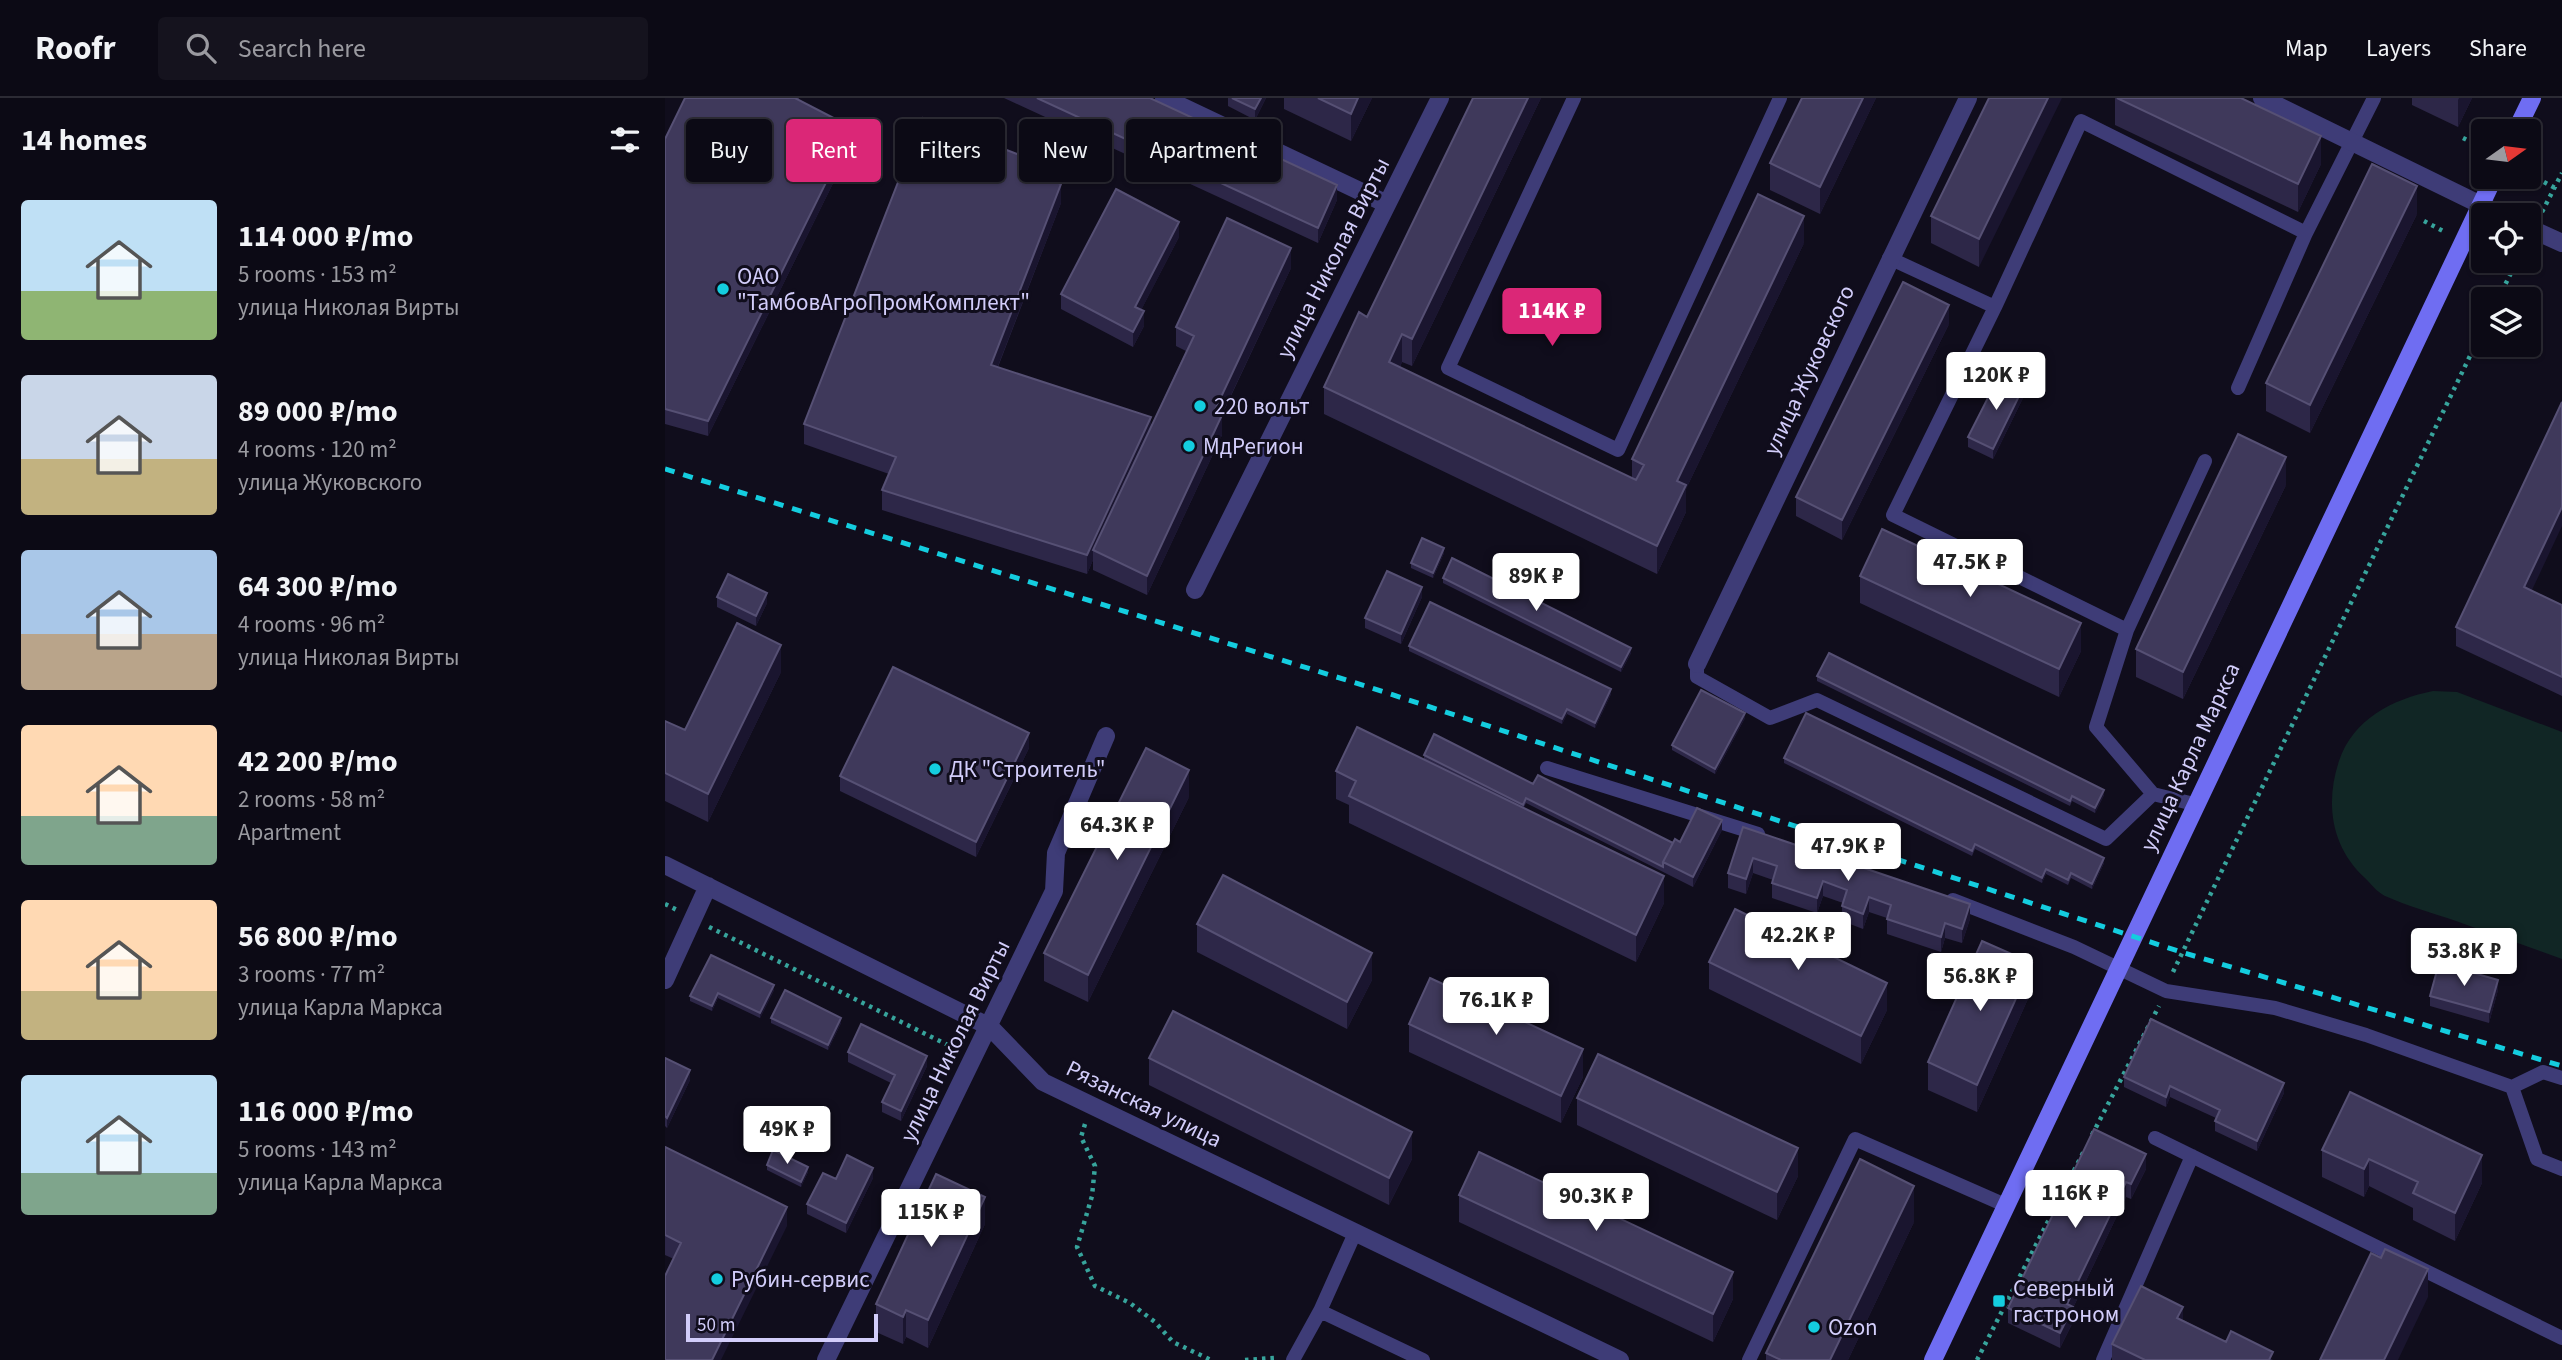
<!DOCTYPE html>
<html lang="en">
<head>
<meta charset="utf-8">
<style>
	body { margin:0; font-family:"Source Sans 3",sans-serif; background:#15131e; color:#f1f3f6; height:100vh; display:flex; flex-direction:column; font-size:26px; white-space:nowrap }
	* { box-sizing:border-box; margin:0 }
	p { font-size:23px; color:#9a9aa0 }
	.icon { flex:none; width:38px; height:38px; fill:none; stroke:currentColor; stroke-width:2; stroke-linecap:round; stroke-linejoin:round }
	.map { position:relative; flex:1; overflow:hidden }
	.panel { display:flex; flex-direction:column; background:#0c0a15; width:665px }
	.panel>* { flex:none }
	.top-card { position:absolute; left:21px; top:21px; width:665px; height:63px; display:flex; gap:14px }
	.needle { width:46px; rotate:76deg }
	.controls { position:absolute; left:1806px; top:21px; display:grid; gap:14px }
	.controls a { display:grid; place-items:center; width:70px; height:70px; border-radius:7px; background:#0c0a15; box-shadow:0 2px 5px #0004,0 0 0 2px #2c2b34; font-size:35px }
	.scale { position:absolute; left:21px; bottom:18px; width:192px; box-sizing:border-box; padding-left:7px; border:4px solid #d2cdfa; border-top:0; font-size:19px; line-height:24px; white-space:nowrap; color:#d2cdfa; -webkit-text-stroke:5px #100d1c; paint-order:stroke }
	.price { position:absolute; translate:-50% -60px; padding:0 16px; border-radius:7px; background:#fff; color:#222; font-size:23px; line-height:46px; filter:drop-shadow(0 2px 4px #0008) }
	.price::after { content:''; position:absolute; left:50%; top:42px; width:21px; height:16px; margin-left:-10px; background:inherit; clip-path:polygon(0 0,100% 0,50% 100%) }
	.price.selected { background:#db2777; color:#fff }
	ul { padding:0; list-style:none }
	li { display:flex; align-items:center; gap:21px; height:175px; padding:0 21px }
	li span { display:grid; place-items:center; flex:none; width:196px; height:140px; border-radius:7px; color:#555 }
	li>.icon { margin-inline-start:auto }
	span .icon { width:84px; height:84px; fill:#fffc; stroke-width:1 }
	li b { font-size:30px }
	h2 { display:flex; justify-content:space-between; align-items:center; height:84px; padding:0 21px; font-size:30px }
	.tag { padding:0 24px; border-radius:7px; background:#0c0a15; box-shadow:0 2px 5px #0004,0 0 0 2px #2c2b34; font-size:24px; line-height:63px }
	.tag.selected { background:#db2777; color:#fff }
	header { display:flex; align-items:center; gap:42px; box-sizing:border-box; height:98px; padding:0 35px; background:#0c0a15; border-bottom:2px solid #2c2b34 }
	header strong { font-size:33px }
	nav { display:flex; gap:38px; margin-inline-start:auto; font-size:24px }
	.search { width:490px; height:63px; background:#15131e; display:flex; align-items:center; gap:18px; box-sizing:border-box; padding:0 24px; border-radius:7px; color:#9a9aa0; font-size:26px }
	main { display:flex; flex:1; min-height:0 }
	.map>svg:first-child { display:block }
</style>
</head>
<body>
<header>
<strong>Roofr</strong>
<div class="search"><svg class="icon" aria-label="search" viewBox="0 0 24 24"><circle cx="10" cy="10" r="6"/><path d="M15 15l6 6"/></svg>Search here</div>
<nav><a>Map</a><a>Layers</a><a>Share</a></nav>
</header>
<main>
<section class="panel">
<h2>14 homes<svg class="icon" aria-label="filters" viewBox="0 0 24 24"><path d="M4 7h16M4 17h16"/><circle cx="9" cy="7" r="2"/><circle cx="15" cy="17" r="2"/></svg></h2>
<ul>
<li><span style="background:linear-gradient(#bfe0f5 65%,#8fb573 0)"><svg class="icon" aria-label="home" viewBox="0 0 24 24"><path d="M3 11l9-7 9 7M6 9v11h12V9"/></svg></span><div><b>114 000 ₽/mo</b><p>5 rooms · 153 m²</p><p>улица Николая Вирты</p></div></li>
<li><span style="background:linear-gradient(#c9d6e8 60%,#c2b280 0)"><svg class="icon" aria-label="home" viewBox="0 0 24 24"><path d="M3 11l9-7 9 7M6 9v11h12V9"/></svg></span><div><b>89 000 ₽/mo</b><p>4 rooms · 120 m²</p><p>улица Жуковского</p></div></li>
<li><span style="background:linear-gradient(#a9c7e8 60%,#b9a48a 0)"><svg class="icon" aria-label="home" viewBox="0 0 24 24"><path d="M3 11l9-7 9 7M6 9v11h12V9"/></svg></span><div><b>64 300 ₽/mo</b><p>4 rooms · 96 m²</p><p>улица Николая Вирты</p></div></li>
<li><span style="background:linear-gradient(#ffd9b3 65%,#7fa58c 0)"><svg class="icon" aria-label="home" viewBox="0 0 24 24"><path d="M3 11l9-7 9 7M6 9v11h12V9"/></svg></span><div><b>42 200 ₽/mo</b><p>2 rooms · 58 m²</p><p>Apartment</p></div></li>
<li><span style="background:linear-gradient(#ffd9b3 65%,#c2b280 0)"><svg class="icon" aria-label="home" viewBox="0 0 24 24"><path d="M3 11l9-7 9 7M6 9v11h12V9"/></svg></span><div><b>56 800 ₽/mo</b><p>3 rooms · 77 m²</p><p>улица Карла Маркса</p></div></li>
<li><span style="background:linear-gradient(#bfe0f5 70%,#7fa58c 0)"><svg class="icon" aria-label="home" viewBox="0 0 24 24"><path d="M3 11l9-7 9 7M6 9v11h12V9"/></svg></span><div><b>116 000 ₽/mo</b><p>5 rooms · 143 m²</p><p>улица Карла Маркса</p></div></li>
</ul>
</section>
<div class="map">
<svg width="1897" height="1262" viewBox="0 0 1897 1262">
	<rect width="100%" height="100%" fill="#100d1c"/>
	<path fill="#112625" d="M1768 593 1792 594 1897 634V861C1862 848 1826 836 1791 823 1768 815 1742 808 1720 798 1712 794 1706 786 1700 780 1666 749 1660 705 1674 663 1688 621 1728 601 1768 593Z"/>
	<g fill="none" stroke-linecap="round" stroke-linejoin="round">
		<path stroke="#37a49c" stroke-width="4.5" stroke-dasharray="3.5 5" stroke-linecap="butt" d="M1798 40 1818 50
			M1864 76 1890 90
			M1877 114 1897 75
			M1759 123 1780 134
			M1837 163 1848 169
			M1833 201 1852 163
			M0 806 12 812
			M44 829 291 951
			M1508 874 1818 231
			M420 1026 416 1039 430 1068 427 1098 412 1149 430 1188 465 1205 490 1224 508 1244 546 1262
			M1427 1037 1494 908
			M580 1262 609 1260
			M1312 1262 1420 1051"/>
		<path stroke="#3e3c77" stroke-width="14" d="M909 0 783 270 953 352 1115 0
			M1224 160 1330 209 1228 417 1462 532
			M1330 209 1416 23 1641 135 1709 0
			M1573 290 1641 135
			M1032 566V579L1105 620 1152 602 1441 741 1488 696 1529 706
			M882 670 1093 736
			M1488 696 1431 629 1462 532 1540 363
			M1288 802 1409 849 1501 893 1610 910 1701 937 1847 989 1878 974 1897 980
			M1847 989 1872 1061 1897 1071
			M1490 1040 1897 1240
			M690 1135 655 1213 758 1262
			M628 1262 655 1213
			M1084 1262 1190 1041 1340 1107
			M1438 1262 1527 1058"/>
		<path stroke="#3e3c77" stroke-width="18" d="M499 0 722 106
			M1597 0 1816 107
			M530 492 775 0
			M1032 566 1303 0
			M0 767 325 929 378 984 955 1262
			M0 882 43 788
			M161 1262 389 793 391 755 441 638"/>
		<path stroke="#3e3c77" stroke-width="18" d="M1816 107 1837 117
			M1864 130 1897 145"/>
		<path stroke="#6f6df2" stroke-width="18" d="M1851 33 1867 0
			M1268 1262 1829 79"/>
		<path stroke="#14cddf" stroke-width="5" stroke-dasharray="10 9" stroke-linecap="butt" d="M0 371 707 590 1516 854 1897 968"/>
	</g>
	<path fill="#2d2748" d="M20 0H134V2L188 45 43 338 0 326V41Z
		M339 0H485L672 102 653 145Z
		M563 0H601L590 22 563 8Z
		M619 0H707L686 43 619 11Z
		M808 0H876L747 268 737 264 735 269 967 380V361L1139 145 1021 391V414L992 476 659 316V289L702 219Z
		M1137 0H1211L1155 116 1105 92V65Z
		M1324 0 1314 169 1266 145V118Z
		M1450 0H1576L1656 66 1633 114 1450 27Z
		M1747 0H1807L1793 29 1747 7Z
		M373 77 396 105 333 269 486 328 521 253 511 248V229L626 170 557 317V337L482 497 428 472V462L422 476 217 412V392L224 376 139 346V326Z
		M1752 116 1645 335 1601 313V285Z
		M514 139 476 212 479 228 468 249 396 211V196Z
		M1284 226 1177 442 1131 418V399Z
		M1359 298 1328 361 1303 349V339Z
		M1621 387 1518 601 1471 579V551Z
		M779 455 768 480 746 470V465Z
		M1195 478 1416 553 1394 599 1195 505Z
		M778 480 966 555 956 574 778 485Z
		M1867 493 1897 507V598L1791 548V529Z
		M52 499 102 505 91 528 52 509Z
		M757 499 736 546 700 530V520Z
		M744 548 946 596 930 630 902 616 897 626 744 553Z
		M116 574 43 724 0 703V623L20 632Z
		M1152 578 1439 697 1430 715 1407 703 1405 708 1152 583Z
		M1080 620 1050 676 1007 652V647Z
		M364 650 311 759 175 693V678Z
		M759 657 868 686 1008 745 1057 732 1028 789 861 705 859 709 999 805 971 864 684 725V707L671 701V673L759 661Z
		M1119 660 1439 765 1427 791 1406 780 1403 787 1381 776 1377 785 1310 751 1307 758 1119 665Z
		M524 699 423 904 379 883V855Z
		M1078 729 1305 821 1297 845 1280 840 1276 854 1222 836V820L1204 814 1198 831 1177 823V808L1178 805 1158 798 1152 815 1107 800V785L1108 782 1088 775 1081 796 1063 790V775Z
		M532 826 707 882 682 931 532 854Z
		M46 857 109 892 95 920 53 900 47 913 25 903V898Z
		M1044 864 1222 912 1196 966 1044 891Z
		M1367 892 1312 1014 1263 992V964Z
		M1833 892 1824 925 1765 908V898Z
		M106 920 176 925 163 952 106 925Z
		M744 926 918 979 896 1025 744 954Z
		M183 954 262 968 236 1023 217 1014V1004L226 985 183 964Z
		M0 960 25 982 2 1030 0 1028Z
		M484 960 747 1061 724 1107 484 987Z
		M1459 979 1619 995 1592 1053 1550 1033V1023L1551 1020 1505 999 1501 1009 1459 989Z
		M912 1000 1133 1078 1112 1122 912 1027Z
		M1429 1031 1481 1071 1466 1101 1461 1099 1408 1210V1224L1395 1250 1343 1225V1210Z
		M0 1049 122 1128 9 1161 0 1157Z
		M1657 1052 1817 1085 1790 1143 1748 1122V1110L1704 1088 1699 1099 1657 1079Z
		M102 1067 143 1074 136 1089 102 1072Z
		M208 1080 181 1135 142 1116V1106L171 1081Z
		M794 1097 1068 1201 1048 1244 794 1124Z
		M1249 1124 1183 1262H1101V1255Z
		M320 1126 263 1250 241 1239 238 1246 211 1234V1206Z
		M1518 1222 1561 1244 1608 1262H1447V1246Z"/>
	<path fill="#1a152f" d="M596 0H601L590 22V11Z
		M693 0H707L686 43V16Z
		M863 0H876L747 268V241Z
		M1198 0H1211L1155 116V89Z
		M1383 0H1397L1314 169V141Z
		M1794 0H1807L1793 29V2Z
		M188 30V45L43 338V323Z
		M1656 38V66L1633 114V86Z
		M396 86V105L326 286V267Z
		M672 87V102L653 145V130Z
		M1752 88V116L1645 335V307Z
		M1139 118V145L1021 391V414L992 476V448L1012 383Z
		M514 124V139L470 224V209Z
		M626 150V170L549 333V314Z
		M1284 207V226L1177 442V422Z
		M479 213V228L468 249V234Z
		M737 236V264L724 291V264Z
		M1359 288V298L1328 361V351Z
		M557 317V337L482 497V478Z
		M486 319V338L428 452V462L422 476V457Z
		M1621 359V387L1518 601V574Z
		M1897 409V428L1859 509V489Z
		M779 450V455L768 480V475Z
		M757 489V499L736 546V536Z
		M102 495V505L91 528V518Z
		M1416 525V553L1394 599V571Z
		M116 547V574L43 724V696Z
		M966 550V555L956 574V569Z
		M946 591V596L930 630V625Z
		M902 611V616L897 626V621Z
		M1080 615V620L1050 676V671Z
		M364 635V650L311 759V744Z
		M524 672V699L423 904V877Z
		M1439 692V697L1430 715V710Z
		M1057 722V732L1028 789V779Z
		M1088 760V775L1081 796V781Z
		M1439 760V765L1427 791V786Z
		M1381 771V776L1377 785V780Z
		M999 778V805L971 864V837Z
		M1158 783V798L1152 815V800Z
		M1204 799V814L1198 831V816Z
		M1305 806V821L1297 845V831Z
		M1280 825V840L1276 854V839Z
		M707 855V882L682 931V904Z
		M1367 865V892L1312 1014V987Z
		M1833 882V892L1824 925V914Z
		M1222 885V912L1196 966V938Z
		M109 887V892L95 920V915Z
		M53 895V900L47 913V908Z
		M176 920V925L163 952V947Z
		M918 951V979L896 1025V998Z
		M262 958V968L236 1023V1013Z
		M25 972V982L2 1030V1020Z
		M1619 985V995L1592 1053V1043Z
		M1505 988V999L1501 1009V999Z
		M747 1034V1061L724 1107V1080Z
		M1133 1050V1078L1112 1122V1094Z
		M1481 1056V1071L1466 1101V1086Z
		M1817 1057V1085L1790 1143V1115Z
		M1704 1061V1088L1699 1099V1071Z
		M143 1069V1074L136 1089V1084Z
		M208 1070V1080L181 1135V1125Z
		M1461 1084V1099L1408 1210V1224L1395 1250V1235L1402 1206Z
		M1249 1088V1124L1183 1262H1165Z
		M320 1099V1126L263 1250V1222Z
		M122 1109V1128L56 1262H47Z
		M1763 1171V1199L1733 1262H1719Z
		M1068 1174V1201L1048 1244V1216Z
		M1518 1209V1236L1512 1220Z
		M241 1212V1239L238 1246V1219Z"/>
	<path fill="#3f395b" stroke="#565074" stroke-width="2" d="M20 0H130L188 30 43 323 0 311V41Z
		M372 0H485L672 87 653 130Z
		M567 0H596L590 11Z
		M653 0H693L686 16Z
		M808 0H863L747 241 737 236 724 264 971 382 979 367 967 361 1093 96 1139 118 1012 383 1021 387 992 448 659 289 694 214 702 219Z
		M1137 0H1198L1155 89 1105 65Z
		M1324 0H1383L1314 141 1266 118Z
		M1452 0H1576L1656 38 1633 86Z
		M258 20 373 64 370 76 396 86 326 267 486 319 422 457 217 392 231 359 139 326Z
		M1707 66 1752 88 1645 307 1601 285Z
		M451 91 514 124 470 209 479 213 468 234 396 196Z
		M562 120 626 150 549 314 557 317 482 478 428 452 529 238 511 229Z
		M1238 184 1284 207 1177 422 1131 399Z
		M1335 276 1359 288 1328 351 1303 339Z
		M1897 304V409L1859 489 1897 507V579L1791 529Z
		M1573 336 1621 359 1518 574 1471 551Z
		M1217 431 1416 525 1394 571 1195 478Z
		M757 440 779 450 768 475 746 465Z
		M787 460 966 550 956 569 778 480Z
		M722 473 757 489 736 536 700 520Z
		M63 476 102 495 91 518 52 499Z
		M765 504 946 591 930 625 902 611 897 621 744 548Z
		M72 525 116 547 43 696 0 675V623L20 632Z
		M1164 555 1439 692 1430 710 1407 698 1405 703 1152 578Z
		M228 569 364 635 311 744 175 678Z
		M1036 592 1080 615 1050 671 1007 647Z
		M1141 615 1439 760 1427 786 1406 775 1403 782 1381 771 1377 780 1310 746 1307 753 1119 660Z
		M692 629 999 778 971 837 684 698 691 683 671 673Z
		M769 636 868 686 873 677 1008 745 998 764V769L861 700 858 707 759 657Z
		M481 650 524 672 423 877 379 855Z
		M1032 710 1057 722 1028 779 998 764 1010 741 1015 744Z
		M1078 729 1305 806 1297 831 1280 825 1276 839 1222 821 1226 807 1204 799 1198 816 1177 808 1182 792 1158 783 1152 800 1107 785 1112 768 1088 760 1081 781 1063 775Z
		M558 777 707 855 682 904 532 826Z
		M1070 811 1222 885 1196 938 1044 864Z
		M1317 843 1367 865 1312 987 1263 964Z
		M46 857 109 887 95 915 53 895 47 908 25 898Z
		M1774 865 1833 882 1824 914 1765 898Z
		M765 880 918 951 896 998 744 926Z
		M120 892 176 920 163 947 106 920Z
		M508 913 747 1034 724 1080 484 960Z
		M1486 921 1619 985 1592 1043 1550 1023 1555 1012 1505 988 1501 999 1459 979Z
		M196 926 262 958 236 1013 217 1004 230 977 183 954Z
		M933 956 1133 1050 1112 1094 912 1000Z
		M0 960 25 972 2 1020 0 1018Z
		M1685 994 1817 1057 1790 1115 1748 1095 1753 1084 1704 1061 1699 1071 1657 1052Z
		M1429 1031 1481 1056 1466 1086 1461 1084 1402 1206 1408 1209 1395 1235 1343 1210Z
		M0 1049 122 1109 47 1262H0V1178L16 1145 0 1137Z
		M108 1052 143 1069 136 1084 102 1067Z
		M814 1054 1068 1174 1048 1216 794 1097Z
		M182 1057 208 1070 181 1125 142 1106 158 1075 171 1081Z
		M1195 1061 1249 1088 1165 1262H1116L1101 1255Z
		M271 1076 320 1099 263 1222 241 1212 238 1219 211 1206Z
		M1720 1151 1763 1171 1719 1262H1655L1706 1155 1716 1160Z
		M1476 1188 1518 1209 1512 1220 1561 1244 1566 1233 1608 1254 1604 1262H1480L1447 1246Z"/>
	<g fill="#14cddf" stroke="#100d1c" stroke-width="2.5">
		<circle cx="58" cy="191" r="7"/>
		<circle cx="535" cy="308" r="7"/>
		<circle cx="524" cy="348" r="7"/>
		<circle cx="270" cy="671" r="7"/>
		<circle cx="52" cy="1181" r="7"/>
		<rect x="1327" y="1196" width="14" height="14" rx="3.5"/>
		<circle cx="1149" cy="1229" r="7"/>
	</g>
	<g text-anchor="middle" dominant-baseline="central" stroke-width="6" stroke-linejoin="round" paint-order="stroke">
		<g font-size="23" fill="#d2cdfa" stroke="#100d1c">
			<text transform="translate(668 160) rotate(-63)">улица Николая Вирты</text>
			<text transform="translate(1144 272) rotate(-65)">улица Жуковского</text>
			<text transform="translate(1525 659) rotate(-65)">улица Карла Маркса</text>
			<text transform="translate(290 943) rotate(-64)">улица Николая Вирты</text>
			<text transform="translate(479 1006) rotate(26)">Рязанская улица</text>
		</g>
		<g font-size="23" fill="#d2cdfa" stroke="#100d1c" text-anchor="start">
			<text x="72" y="178">ОАО<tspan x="72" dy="26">"ТамбовАгроПромКомплект"</tspan></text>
			<text x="549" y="308">220 вольт</text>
			<text x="538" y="348">МдРегион</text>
			<text x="284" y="671">ДК "Строитель"</text>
			<text x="66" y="1181">Рубин-сервис</text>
			<text x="1348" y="1190">Северный<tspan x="1348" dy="26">гастроном</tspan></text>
			<text x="1163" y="1229">Ozon</text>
		</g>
	</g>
</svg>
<div class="controls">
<a><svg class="needle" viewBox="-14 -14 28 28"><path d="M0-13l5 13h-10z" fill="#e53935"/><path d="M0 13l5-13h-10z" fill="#9a9aa0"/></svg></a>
<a><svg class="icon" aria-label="locate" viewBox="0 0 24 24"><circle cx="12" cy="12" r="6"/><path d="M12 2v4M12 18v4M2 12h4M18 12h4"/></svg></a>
<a><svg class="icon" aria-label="layers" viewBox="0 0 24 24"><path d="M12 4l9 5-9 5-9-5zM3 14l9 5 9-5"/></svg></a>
</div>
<div class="scale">50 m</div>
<b class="price selected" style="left:887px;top:250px">114K ₽</b>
<b class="price" style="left:1331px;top:314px">120K ₽</b>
<b class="price" style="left:1305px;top:501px">47.5K ₽</b>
<b class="price" style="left:871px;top:515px">89K ₽</b>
<b class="price" style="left:452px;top:764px">64.3K ₽</b>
<b class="price" style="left:1183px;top:785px">47.9K ₽</b>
<b class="price" style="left:1133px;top:874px">42.2K ₽</b>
<b class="price" style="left:1799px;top:890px">53.8K ₽</b>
<b class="price" style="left:1315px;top:915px">56.8K ₽</b>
<b class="price" style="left:831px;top:939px">76.1K ₽</b>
<b class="price" style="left:122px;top:1068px">49K ₽</b>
<b class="price" style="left:1410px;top:1132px">116K ₽</b>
<b class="price" style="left:931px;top:1135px">90.3K ₽</b>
<b class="price" style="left:266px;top:1151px">115K ₽</b>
<div class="top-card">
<a class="tag">Buy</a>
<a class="tag selected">Rent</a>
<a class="tag">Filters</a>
<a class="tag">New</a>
<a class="tag">Apartment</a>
</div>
</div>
</main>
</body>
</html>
